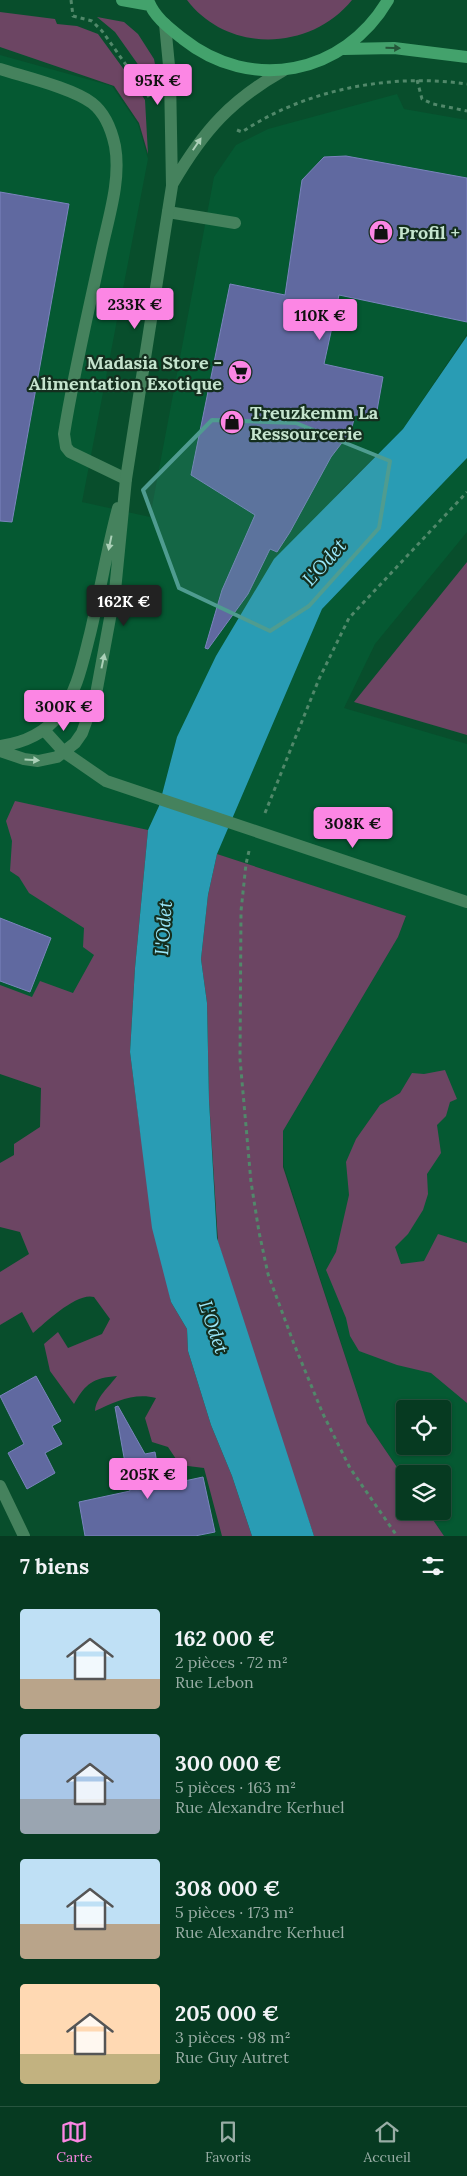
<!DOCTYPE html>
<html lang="fr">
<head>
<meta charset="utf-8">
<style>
	body { margin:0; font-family:Lora,serif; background:#0f412a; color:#f1f3f6; height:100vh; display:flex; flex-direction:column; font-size:19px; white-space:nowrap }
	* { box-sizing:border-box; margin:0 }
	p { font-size:16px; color:#98ada5 }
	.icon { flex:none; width:28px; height:28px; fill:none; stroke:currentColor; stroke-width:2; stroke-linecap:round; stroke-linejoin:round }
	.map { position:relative; height:1536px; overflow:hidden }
	.sheet { display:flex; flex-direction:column; background:#063a21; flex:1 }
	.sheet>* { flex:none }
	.tools { position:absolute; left:396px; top:1400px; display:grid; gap:10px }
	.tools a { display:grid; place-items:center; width:55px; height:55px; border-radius:5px; background:#063a21; box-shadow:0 1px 4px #0004,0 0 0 1px #27543f; font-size:25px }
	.price { position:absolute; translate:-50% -42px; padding:0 11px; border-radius:5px; background:#fc86e4; color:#111; font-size:16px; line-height:32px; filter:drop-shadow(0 1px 2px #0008) }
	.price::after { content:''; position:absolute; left:50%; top:30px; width:15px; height:11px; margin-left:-8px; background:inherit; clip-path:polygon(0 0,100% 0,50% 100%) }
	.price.on { background:#222; color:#fff }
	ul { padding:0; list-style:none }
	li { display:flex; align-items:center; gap:15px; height:125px; padding:0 20px }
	li span { display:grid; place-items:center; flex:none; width:140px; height:100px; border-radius:5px; color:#555 }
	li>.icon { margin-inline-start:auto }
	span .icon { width:60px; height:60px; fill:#fffc; stroke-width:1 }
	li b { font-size:21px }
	h2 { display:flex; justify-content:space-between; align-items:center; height:60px; padding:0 20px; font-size:21px }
	.tab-bar { display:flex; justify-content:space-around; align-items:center; height:70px; border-top:1px solid #27543f; background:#063a21; font-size:14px; color:#98ada5 }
	.tab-bar a { display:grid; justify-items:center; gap:2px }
	.tab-bar .on { color:#fc86e4 }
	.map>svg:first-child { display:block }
</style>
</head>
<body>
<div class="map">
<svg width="467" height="1536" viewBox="0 0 467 1536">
	<rect width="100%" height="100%" fill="#084e2c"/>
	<path fill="#055932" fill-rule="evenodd" d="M0 55 112 86 138 124 148 159 82 502 150 517 214 177 236 145 268 129 397 94 404 109 467 120V334L403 429 339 492 177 737 159 806 148 830 135 968 0 1038Z
		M467 458V532L375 644 344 708 467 744V1536H444L427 1511H442V1474H405V1479L367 1423 284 1167 283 1131 398 937 406 917 217 854 322 609ZM405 1409H442V1446H405Z"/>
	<path fill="#6c4563" d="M187 0H352C311 51 228 54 187 0Z
		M0 12 55 19 57 24 77 26 98 34 136 86 145 100 148 154 139 123 114 86 0 47Z
		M97 17 124 22 138 34 154 59 159 86 154 87 115 32Z
		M467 562V735L354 702Z
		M15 801 148 830 135 968 130 1052 140 1130 171 1302 187 1329 188 1351 211 1425 232 1476 252 1536H222L204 1468 180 1465 168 1447 152 1442 145 1418 156 1398C135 1392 114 1402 95 1411 96 1397 109 1387 117 1376 93 1378 86 1383 74 1404L50 1371 44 1344 58 1332 68 1348 102 1334 110 1319 94 1297C77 1292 46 1322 33 1333L22 1312 0 1325V1272L29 1254 20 1232 0 1227V1163L14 1155V1144L40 1127 41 1088 0 1074V985L32 997 40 981 73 993 94 955 83 947 84 928 29 893 19 877 10 871 12 841 6 821Z
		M217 854 406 916 398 937 283 1131V1167L367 1423 405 1479V1511H427L444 1536H314L261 1384 218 1242 209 1100 207 1003 201 959 208 895Z
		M445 1070 457 1099 450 1102 446 1116 437 1125 441 1153 427 1174 428 1194 423 1210 408 1234 395 1247 401 1264 424 1261 438 1234 467 1243V1403L431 1373 397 1365 359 1351 350 1336 346 1318 326 1270 336 1252 349 1195 346 1162 356 1139 380 1105 400 1093 412 1073 424 1074Z"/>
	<path fill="#299cb4" d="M467 336V458L322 609 217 854 208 895 201 959 207 1003 209 1100 217 1238 314 1536H252L232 1476 211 1425 188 1351 187 1329 171 1302 152 1228 130 1052 135 968 148 830 159 806 177 737 216 656 274 559 403 429Z"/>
	<path fill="#6069a0" stroke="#7a84bd" d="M346 156 467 178V322L339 295 324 364 383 377 376 416 355 415 351 431 331 457 290 532 277 552 270 549 248 594 208 649 205 648 222 590 255 515 191 475 230 284 285 295 302 180 324 157Z
		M0 192 69 204 12 522 0 521Z
		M0 918 51 938 30 992 0 981Z
		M36 1376 61 1421 52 1426 62 1444 45 1453 55 1473 27 1489 8 1453 24 1444 0 1396Z
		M118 1406 145 1454 155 1452 161 1486 203 1477 215 1532 195 1536H85L79 1502 130 1491 115 1407Z"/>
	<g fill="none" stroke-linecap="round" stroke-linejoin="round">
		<path stroke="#51886a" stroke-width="3" stroke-dasharray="4 4" stroke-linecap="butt" d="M71 0 73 16 92 21 102 31 149 97
			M417 80 422 99 433 104 467 111
			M237 130 242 132C306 89 392 73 467 84
			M265 813 319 679 349 618 467 492
			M249 851 246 864 241 911 240 1059 251 1182 259 1232 268 1274 294 1344 323 1414 350 1468 397 1536"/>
		<path stroke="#45825d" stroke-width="12" d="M0 69C25 77 72 88 92 103 105 113 112 132 115 146 121 179 109 216 102 248 89 309 74 371 64 434L66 447 70 452 126 479
			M168 212 235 223"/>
		<path stroke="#45825d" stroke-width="12" d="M173 183C204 130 231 100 284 70
			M44 730 64 752 106 781 467 902
			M0 746C23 743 44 734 59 715 77 693 83 661 90 634 100 592 107 549 118 508
			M0 751 24 759 38 761 57 757 75 743 82 733 96 694 115 591 126 479 172 186 170 76 165 24
			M0 1486 24 1536"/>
		<path stroke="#43a26c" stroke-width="12" d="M122 0 150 5
			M148 0C154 17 169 28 183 39 251 93 344 75 388 0
			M344 49 394 48 467 57"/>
	</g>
	<defs><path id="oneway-solid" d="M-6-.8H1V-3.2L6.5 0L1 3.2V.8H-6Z" transform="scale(1.25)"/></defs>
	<use fill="#245739" href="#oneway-solid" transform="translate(393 48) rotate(2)"/>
	<g fill="#abd0b7">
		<use href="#oneway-solid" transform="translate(197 144) rotate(-56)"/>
		<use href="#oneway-solid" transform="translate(110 543) rotate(102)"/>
		<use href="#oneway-solid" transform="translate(103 661) rotate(-78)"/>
		<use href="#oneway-solid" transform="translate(32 760) rotate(4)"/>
	</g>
	<path fill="#4f9c90" fill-opacity="0.2" stroke="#4f9c90" stroke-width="4" stroke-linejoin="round" d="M212 420 296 423 390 461 379 528 309 606 270 631 179 588 143 490Z"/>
	<defs>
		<g id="shop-disc" transform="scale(1.25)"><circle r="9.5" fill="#fc86e4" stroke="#142e1e"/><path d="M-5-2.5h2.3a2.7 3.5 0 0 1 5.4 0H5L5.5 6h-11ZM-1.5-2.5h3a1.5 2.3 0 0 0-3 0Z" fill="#111"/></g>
		<g id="supermarket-disc" transform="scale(1.25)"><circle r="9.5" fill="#fc86e4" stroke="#142e1e"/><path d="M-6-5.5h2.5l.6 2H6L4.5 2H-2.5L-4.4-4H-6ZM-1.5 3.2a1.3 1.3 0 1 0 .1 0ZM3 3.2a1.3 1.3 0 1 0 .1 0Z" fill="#111"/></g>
	</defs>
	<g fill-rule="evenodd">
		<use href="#shop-disc" x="381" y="232"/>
		<use href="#supermarket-disc" x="240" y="372"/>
		<use href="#shop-disc" x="232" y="422"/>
	</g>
	<g text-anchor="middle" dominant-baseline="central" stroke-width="4.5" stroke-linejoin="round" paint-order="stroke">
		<g font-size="18" font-weight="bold" fill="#c5e4ce" stroke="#142e1e" text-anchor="start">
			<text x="398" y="232">Profil +</text>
			<text x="222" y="362" text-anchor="end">Madasia Store -<tspan x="222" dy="21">Alimentation Exotique</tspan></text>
			<text x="250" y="412">Treuzkemm La<tspan x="250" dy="21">Ressourcerie</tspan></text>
		</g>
		<g font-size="19" font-style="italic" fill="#9be8fb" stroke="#142e1e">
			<text transform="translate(324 562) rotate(-48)">L'Odet</text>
			<text transform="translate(163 928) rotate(-86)">L'Odet</text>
			<text transform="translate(214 1327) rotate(71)">L'Odet</text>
		</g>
	</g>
</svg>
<div class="tools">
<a><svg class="icon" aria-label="locate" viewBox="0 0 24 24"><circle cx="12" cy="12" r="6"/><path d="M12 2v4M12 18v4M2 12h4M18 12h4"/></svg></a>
<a><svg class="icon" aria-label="layers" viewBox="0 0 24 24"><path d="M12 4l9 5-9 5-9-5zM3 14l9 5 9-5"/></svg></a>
</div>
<b class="price" style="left:158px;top:106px">95K €</b>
<b class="price" style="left:135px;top:330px">233K €</b>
<b class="price" style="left:320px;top:341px">110K €</b>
<b class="price on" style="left:124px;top:627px">162K €</b>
<b class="price" style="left:64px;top:732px">300K €</b>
<b class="price" style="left:353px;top:849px">308K €</b>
<b class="price" style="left:148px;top:1500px">205K €</b>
</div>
<section class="sheet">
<h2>7 biens<svg class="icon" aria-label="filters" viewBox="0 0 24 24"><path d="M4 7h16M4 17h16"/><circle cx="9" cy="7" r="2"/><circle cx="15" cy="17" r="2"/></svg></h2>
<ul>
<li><span style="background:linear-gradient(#bfe0f5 70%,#b9a48a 0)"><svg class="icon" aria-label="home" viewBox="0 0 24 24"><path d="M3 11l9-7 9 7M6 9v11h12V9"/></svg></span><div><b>162 000 €</b><p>2 pièces · 72 m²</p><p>Rue Lebon</p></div></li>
<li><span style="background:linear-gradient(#a9c7e8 65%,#9aa5b1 0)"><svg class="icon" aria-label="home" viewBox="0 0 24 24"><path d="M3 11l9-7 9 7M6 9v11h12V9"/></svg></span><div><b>300 000 €</b><p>5 pièces · 163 m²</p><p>Rue Alexandre Kerhuel</p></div></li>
<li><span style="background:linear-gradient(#bfe0f5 65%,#b9a48a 0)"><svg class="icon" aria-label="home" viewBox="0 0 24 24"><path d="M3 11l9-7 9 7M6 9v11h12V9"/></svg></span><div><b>308 000 €</b><p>5 pièces · 173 m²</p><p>Rue Alexandre Kerhuel</p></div></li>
<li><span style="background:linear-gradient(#ffd9b3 70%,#c2b280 0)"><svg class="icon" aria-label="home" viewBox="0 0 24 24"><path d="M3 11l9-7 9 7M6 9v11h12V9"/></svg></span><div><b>205 000 €</b><p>3 pièces · 98 m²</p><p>Rue Guy Autret</p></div></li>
</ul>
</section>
<nav class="tab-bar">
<a class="on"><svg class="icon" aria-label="map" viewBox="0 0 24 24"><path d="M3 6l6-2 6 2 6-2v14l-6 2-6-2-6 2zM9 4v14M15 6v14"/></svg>Carte</a>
<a><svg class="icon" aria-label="saved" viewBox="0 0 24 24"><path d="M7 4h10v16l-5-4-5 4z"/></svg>Favoris</a>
<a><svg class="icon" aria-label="home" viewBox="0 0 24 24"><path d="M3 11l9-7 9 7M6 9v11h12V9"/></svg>Accueil</a>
</nav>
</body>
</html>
